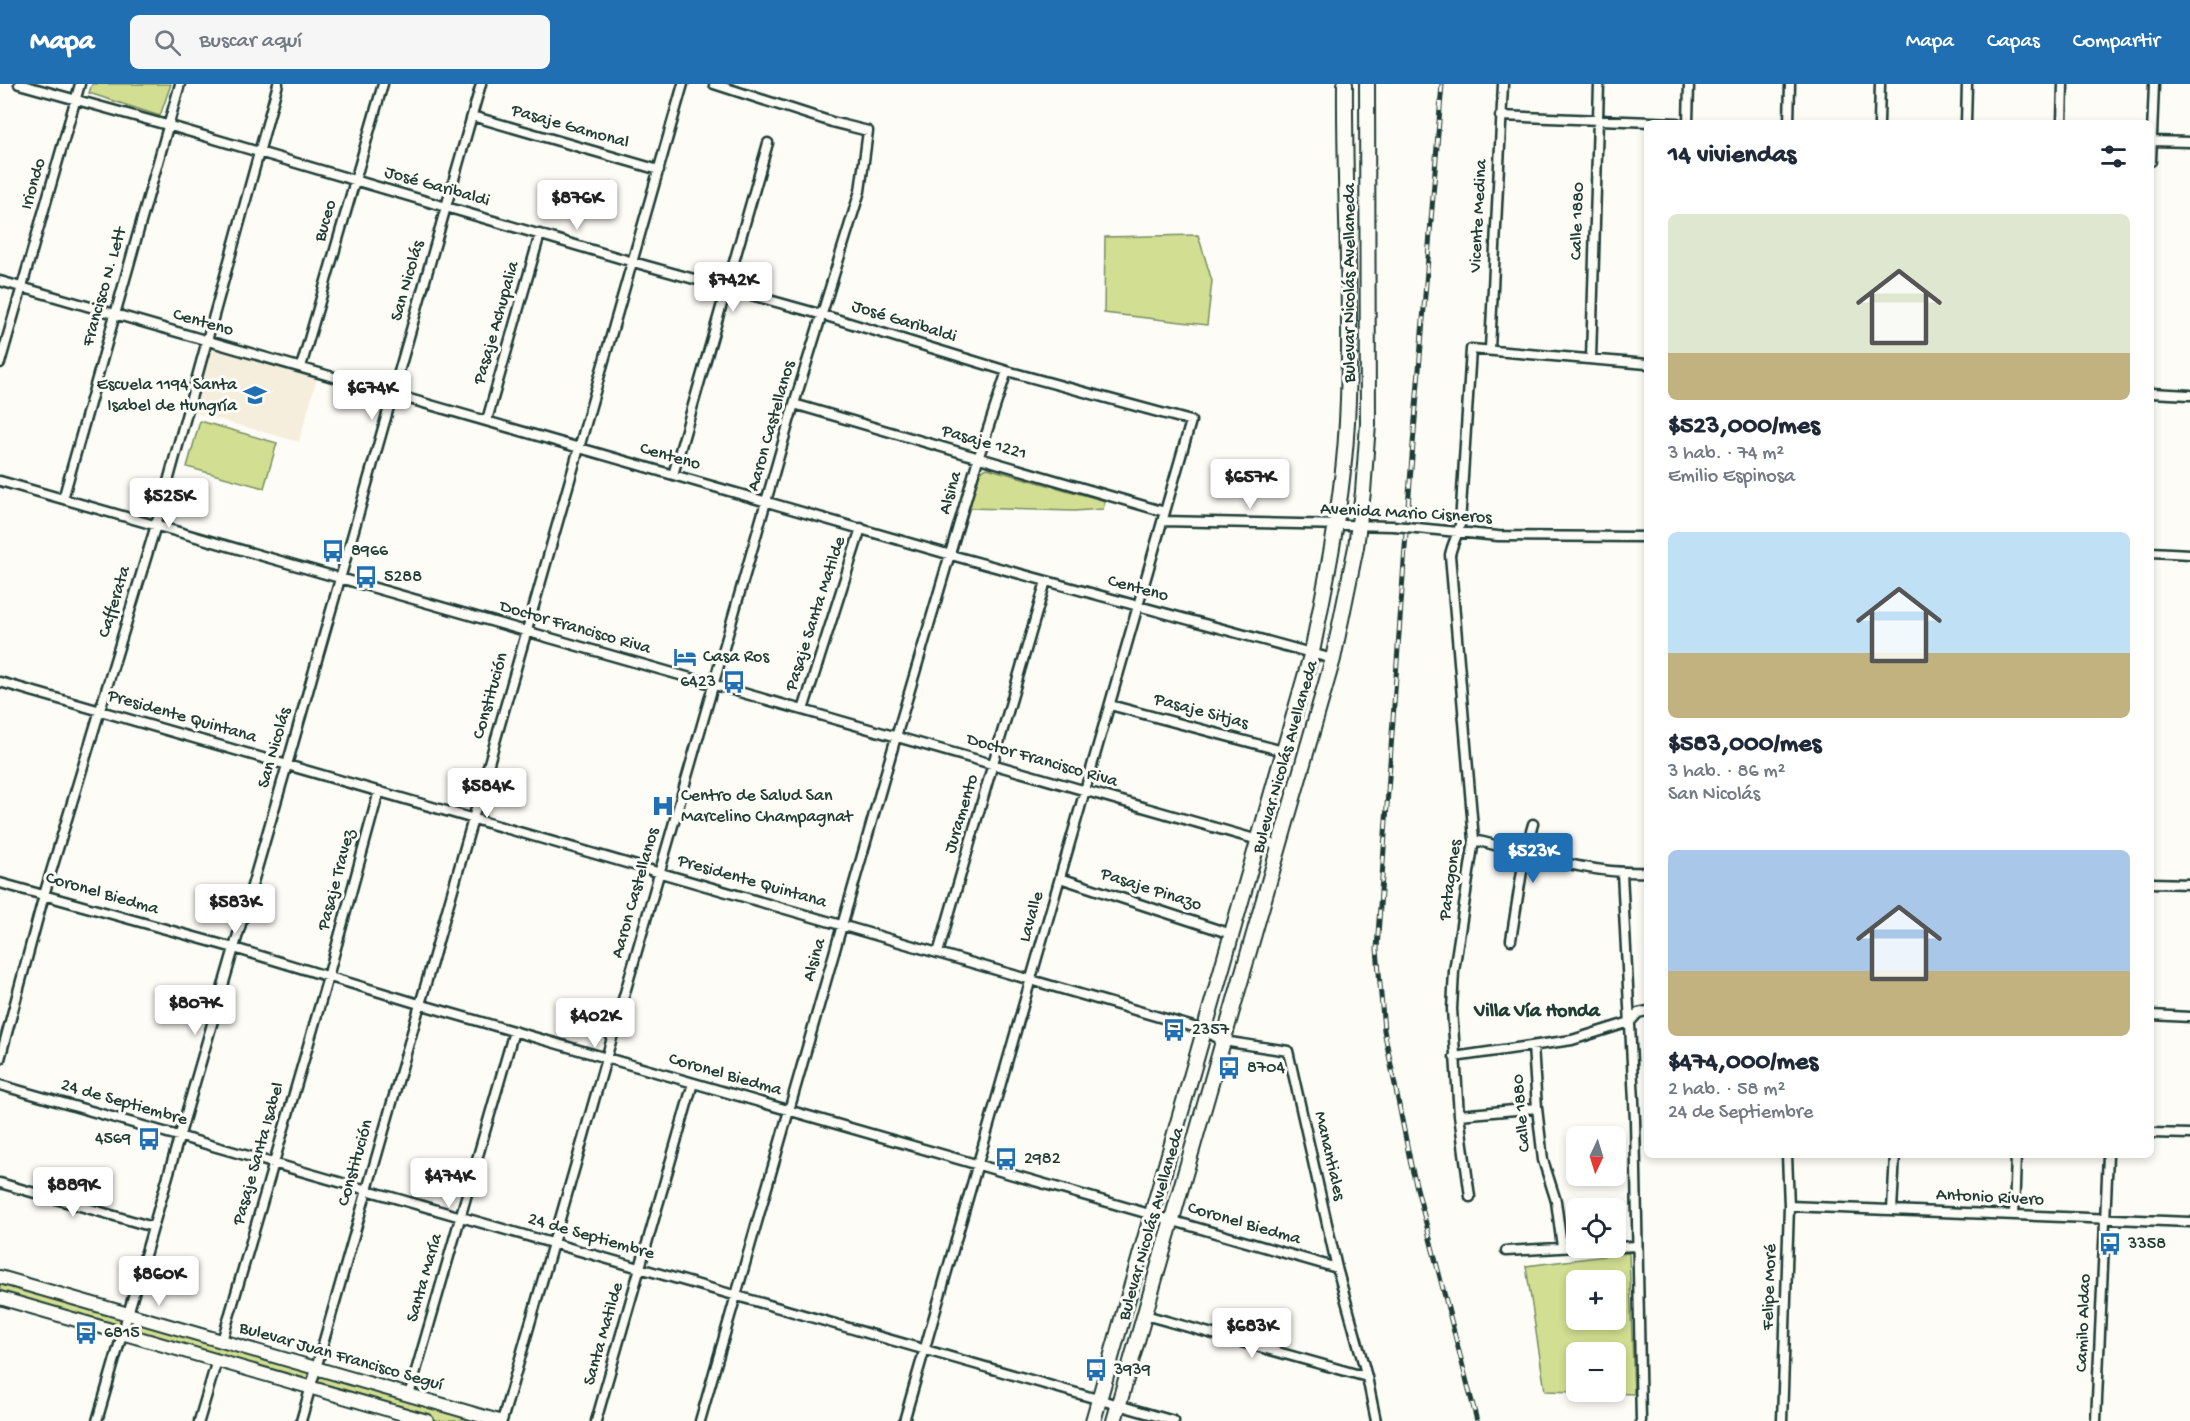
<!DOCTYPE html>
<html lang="es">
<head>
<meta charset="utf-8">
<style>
	body { margin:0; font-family:"Gochi Hand",sans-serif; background:#f6f6f7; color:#1f2937; height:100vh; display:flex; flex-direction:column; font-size:22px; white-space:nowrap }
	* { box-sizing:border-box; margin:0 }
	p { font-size:20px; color:#747a83 }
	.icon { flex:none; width:33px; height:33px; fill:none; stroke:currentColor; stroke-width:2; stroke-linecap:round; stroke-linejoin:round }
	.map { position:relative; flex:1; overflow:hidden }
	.side { position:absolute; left:1644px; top:36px; width:510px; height:1038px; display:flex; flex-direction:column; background:#fff; border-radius:9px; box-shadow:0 3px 9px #0003 }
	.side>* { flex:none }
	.needle { width:39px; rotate:184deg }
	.controls { position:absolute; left:1566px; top:1042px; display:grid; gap:12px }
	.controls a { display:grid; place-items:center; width:60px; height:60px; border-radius:9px; background:#fff; box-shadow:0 3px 9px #0003; font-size:30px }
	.price { position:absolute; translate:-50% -51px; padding:0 14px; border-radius:6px; background:#fff; color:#222; font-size:20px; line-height:39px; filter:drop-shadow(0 2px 3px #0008) }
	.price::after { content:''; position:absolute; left:50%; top:36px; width:18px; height:14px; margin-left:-9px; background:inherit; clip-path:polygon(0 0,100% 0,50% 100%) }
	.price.current { background:#1f6fb2; color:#fff }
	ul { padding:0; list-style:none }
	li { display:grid; align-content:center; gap:12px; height:318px; padding:0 24px }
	li span { display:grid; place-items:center; height:186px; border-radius:9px; color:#555 }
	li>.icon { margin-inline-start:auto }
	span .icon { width:108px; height:108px; fill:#fffc; stroke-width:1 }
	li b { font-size:26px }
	h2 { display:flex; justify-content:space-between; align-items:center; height:72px; padding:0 24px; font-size:26px }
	header { display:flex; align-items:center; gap:36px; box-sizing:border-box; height:84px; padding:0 30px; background:#1f6fb2; color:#fff }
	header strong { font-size:28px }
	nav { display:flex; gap:33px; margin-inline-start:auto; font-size:21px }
	.search { width:420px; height:54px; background:#f6f6f7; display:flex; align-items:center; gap:15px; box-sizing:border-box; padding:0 21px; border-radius:9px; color:#747a83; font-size:22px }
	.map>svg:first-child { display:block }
</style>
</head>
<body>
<header>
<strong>Mapa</strong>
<div class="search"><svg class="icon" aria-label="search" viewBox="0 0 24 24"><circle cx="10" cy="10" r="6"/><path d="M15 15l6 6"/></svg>Buscar aquí</div>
<nav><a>Mapa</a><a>Capas</a><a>Compartir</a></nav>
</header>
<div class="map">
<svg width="2190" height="1337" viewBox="0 0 2190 1337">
	<rect width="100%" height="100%" fill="#fdfcf7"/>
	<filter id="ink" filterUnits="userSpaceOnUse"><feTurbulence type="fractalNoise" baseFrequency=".0167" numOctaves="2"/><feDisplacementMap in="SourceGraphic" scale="12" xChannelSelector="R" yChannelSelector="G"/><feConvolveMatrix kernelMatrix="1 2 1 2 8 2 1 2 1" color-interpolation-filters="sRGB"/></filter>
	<g filter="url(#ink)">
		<path fill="#f6eedc" d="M210 264 317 294 299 358 192 328Z"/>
		<path fill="#d2de91" stroke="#788e62" stroke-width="1.5" fill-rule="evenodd" d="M92 0H171L160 32 89 9Z
			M1198 151 1212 197 1207 241 1104 229 1105 153Z
			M200 337 277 359 264 404 187 383Z
			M987 384 1105 417 1103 425 1074 427 968 424 978 389Z
			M1629 1169 1634 1310 1545 1307 1526 1182ZM1576 1197H1616V1236H1576ZM1576 1269H1616V1308H1576Z
			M0 1193 499 1337H427L0 1214Z"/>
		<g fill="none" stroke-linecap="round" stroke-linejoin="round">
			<g stroke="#1f3d34" stroke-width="13">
				<path id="minor" d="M19 0 167 41 633 178 823 231 1007 287 1191 337 904 1337
					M472 32 659 86
					M1500 32 1677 39
					M1688 39 1689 0
					M1789 39 1790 0
					M1879 39 1880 0
					M1966 39 1967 0
					M2062 39 2063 0
					M2151 57 2190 58
					M2151 77 2154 0
					M0 197 951 471 1333 575
					M1490 265 1503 0
					M1591 275 1599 0
					M0 279 80 0
					M301 283 383 0
					M2151 309 2190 311
					M794 320 1165 428
					M487 336 540 150
					M673 391 768 59
					M0 397 1279 762
					M63 415 180 0
					M1163 437 1393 442
					M1417 444 1498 452 1647 453
					M2151 468 2190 470
					M0 598 1204 946 1223 957 1288 967 1337 1184 1367 1293 1376 1337
					M1110 621 1283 667
					M803 626 861 444
					M1474 756C1532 769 1587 791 1647 788
					M1622 789 1635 1036 1641 1337
					M1060 794 1231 850
					M0 799 234 864 419 920 1337 1184
					M2151 799 2190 800
					M1511 856 1525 768 1533 740
					M938 869 1046 497
					M2151 931 2190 933
					M1533 962 1537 1024 1543 1076 1556 1117 1562 1163
					M1454 973 1572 956 1630 938 1638 929 1647 927
					M0 975 44 811 156 441 278 0
					M0 1001 1174 1337
					M1459 1031 1537 1024
					M2151 1049 2190 1050
					M0 1099 153 1143
					M1470 1113 1459 1031 1452 925 1454 887 1474 756 1450 471C1452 460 1458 451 1460 440L1471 265 1647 280
					M1789 1122 2190 1138
					M1892 1126 1895 1071
					M2014 1131 2016 1071
					M1616 1163 1637 1162
					M1506 1167 1576 1163
					M1145 1231 1367 1293
					M222 1257 328 893 379 707
					M409 1311 514 947
					M97 1337 287 681 481 0
					M199 1337 217 1276
					M301 1337 683 0
					M502 1337 794 320 860 107 868 47 832 38 714 0
					M596 1337 693 999
					M700 1337 896 653 978 375 1007 287
					M1782 1337 1789 1122 1787 1071
					M2096 1337 2108 1071"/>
			</g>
			<g stroke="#1f3d34" stroke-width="16">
				<path id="secondary" d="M0 1193 499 1337
					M0 1214 427 1337"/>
			</g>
			<g stroke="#1f3d34" stroke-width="18">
				<path id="primary" d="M1093 1337 1312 568C1327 492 1343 416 1347 338 1353 227 1344 112 1345 0
					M1114 1337 1333 575 1356 463 1363 408 1368 340 1367 0"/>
			</g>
			<use href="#minor" stroke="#fdfcf7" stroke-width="8"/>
			<use href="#secondary" stroke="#fdfcf7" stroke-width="12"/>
			<use href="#primary" stroke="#fdfcf7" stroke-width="14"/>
			<g stroke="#1f3d34" stroke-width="5">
				<path id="rail" d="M1442 0 1407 435 1377 865 1384 946 1411 1081 1477 1337"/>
			</g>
			<use href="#rail" stroke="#fdfcf7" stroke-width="3" stroke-dasharray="9" stroke-linecap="butt"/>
			<g stroke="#1f3d34" stroke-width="13" stroke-linecap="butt">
				<path id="minor-bridge" d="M1393 442 1417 444"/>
			</g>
			<use href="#minor-bridge" stroke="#fdfcf7" stroke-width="8"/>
		</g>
	</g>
	<defs>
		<g id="school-bare" transform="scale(1.8)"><path d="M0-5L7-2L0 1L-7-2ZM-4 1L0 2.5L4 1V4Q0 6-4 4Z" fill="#1f6fb2" stroke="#fdfcf7" stroke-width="2.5" paint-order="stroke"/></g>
		<g id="bus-bare" transform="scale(1.8)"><path d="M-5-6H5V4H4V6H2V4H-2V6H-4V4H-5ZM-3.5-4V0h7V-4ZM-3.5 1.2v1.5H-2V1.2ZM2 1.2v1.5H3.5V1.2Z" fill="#1f6fb2" stroke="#fdfcf7" stroke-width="2.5" paint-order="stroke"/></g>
		<g id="hotel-bare" transform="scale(1.8)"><path d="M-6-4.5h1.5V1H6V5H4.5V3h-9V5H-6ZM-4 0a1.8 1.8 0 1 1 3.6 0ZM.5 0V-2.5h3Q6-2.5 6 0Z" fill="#1f6fb2" stroke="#fdfcf7" stroke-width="2.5" paint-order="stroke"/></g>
		<g id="hospital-bare" transform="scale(1.8)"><path d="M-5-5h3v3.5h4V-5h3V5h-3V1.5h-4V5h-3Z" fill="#1f6fb2" stroke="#fdfcf7" stroke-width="2.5" paint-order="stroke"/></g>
	</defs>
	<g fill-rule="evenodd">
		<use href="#school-bare" x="255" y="311"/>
		<use href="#bus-bare" x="333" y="467"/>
		<use href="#bus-bare" x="366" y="493"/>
		<use href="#hotel-bare" x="685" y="573"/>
		<use href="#bus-bare" x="734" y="598"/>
		<use href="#hospital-bare" x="663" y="722"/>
		<use href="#bus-bare" x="1174" y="946"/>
		<use href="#bus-bare" x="1229" y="984"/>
		<use href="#bus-bare" x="149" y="1055"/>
		<use href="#bus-bare" x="1006" y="1075"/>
		<use href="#bus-bare" x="2110" y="1160"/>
		<use href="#bus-bare" x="86" y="1249"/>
		<use href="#bus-bare" x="1096" y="1286"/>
	</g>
	<g text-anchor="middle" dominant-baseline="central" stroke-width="6" stroke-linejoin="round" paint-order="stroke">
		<g font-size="18" fill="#1f3d34" stroke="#fdfcf7">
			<text transform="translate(570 43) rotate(16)">Pasaje Gamonal</text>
			<text transform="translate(34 100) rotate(-74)">Iriondo</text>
			<text transform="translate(437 103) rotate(16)">José Garibaldi</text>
			<text transform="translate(1479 132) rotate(-87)">Vicente Medina</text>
			<text transform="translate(326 137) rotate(-74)">Buceo</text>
			<text transform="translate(1578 137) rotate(-88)">Calle 1880</text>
			<text transform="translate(408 197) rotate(-74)">San Nicolás</text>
			<text transform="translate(1350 199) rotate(-90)">Bulevar Nicolás Avellaneda</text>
			<text transform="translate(105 203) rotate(-74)">Francisco N. Lett</text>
			<text transform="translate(904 238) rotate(17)">José Garibaldi</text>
			<text transform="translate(203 239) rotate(16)">Centeno</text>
			<text transform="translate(497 239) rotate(-74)">Pasaje Achupalia</text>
			<text transform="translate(772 342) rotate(-74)">Aaron Castellanos</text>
			<text transform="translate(984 359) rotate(16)">Pasaje 1221</text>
			<text transform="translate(670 373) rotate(16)">Centeno</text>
			<text transform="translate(951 409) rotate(-74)">Alsina</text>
			<text transform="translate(1406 430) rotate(3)">Avenida Mario Cisneros</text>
			<text transform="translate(1138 505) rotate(15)">Centeno</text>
			<text transform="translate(115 518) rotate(-73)">Cafferata</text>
			<text transform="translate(816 530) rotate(-72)">Pasaje Santa Matilde</text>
			<text transform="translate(575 544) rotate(16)">Doctor Francisco Riva</text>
			<text transform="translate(491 612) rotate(-74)">Constitución</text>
			<text transform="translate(1201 628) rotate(15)">Pasaje Sitjas</text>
			<text transform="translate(182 633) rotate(16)">Presidente Quintana</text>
			<text transform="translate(275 664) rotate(-74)">San Nicolás</text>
			<text transform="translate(1286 673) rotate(-74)">Bulevar Nicolás Avellaneda</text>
			<text transform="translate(1042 677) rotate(16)">Doctor Francisco Riva</text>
			<text transform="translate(962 730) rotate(-73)">Juramento</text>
			<text transform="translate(337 796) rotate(-75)">Pasaje Travez</text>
			<text transform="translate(1451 796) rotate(-82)">Patagones</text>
			<text transform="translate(752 798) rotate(16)">Presidente Quintana</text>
			<text transform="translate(1151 806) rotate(18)">Pasaje Pinazo</text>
			<text transform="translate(636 809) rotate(-74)">Aaron Castellanos</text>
			<text transform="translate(102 810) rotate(16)">Coronel Biedma</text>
			<text transform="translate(1032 833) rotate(-74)">Lavalle</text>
			<text transform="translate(815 876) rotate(-74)">Alsina</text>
			<text transform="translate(725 991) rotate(16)">Coronel Biedma</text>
			<text transform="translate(124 1019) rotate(16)">24 de Septiembre</text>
			<text transform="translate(1522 1029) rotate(-95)">Calle 1880</text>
			<text transform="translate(259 1070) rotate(-74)">Pasaje Santa Isabel</text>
			<text transform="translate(1329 1072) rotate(77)">Manantiales</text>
			<text transform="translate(356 1079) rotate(-74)">Constitución</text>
			<text transform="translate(1990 1114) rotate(3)">Antonio Rivero</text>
			<text transform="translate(1152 1140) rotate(-74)">Bulevar Nicolás Avellaneda</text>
			<text transform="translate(1244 1140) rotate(16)">Coronel Biedma</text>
			<text transform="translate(591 1153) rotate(16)">24 de Septiembre</text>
			<text transform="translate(425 1194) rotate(-74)">Santa María</text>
			<text transform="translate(1770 1203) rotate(-88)">Felipe Moré</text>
			<text transform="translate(2084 1239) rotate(-88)">Camilo Aldao</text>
			<text transform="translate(604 1250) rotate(-74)">Santa Matilde</text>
			<text transform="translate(341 1273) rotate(16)">Bulevar Juan Francisco Seguí</text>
		</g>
		<g font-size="18" fill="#1f3d34" stroke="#fdfcf7" text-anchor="start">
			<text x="237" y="301" text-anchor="end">Escuela 1194 Santa<tspan x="237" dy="21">Isabel de Hungría</tspan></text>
			<text x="351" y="467">8966</text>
			<text x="384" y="493">5288</text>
			<text x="703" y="573">Casa Ros</text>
			<text x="716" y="598" text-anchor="end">6423</text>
			<text x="681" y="712">Centro de Salud San<tspan x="681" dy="21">Marcelino Champagnat</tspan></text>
			<text x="1192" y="946">2357</text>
			<text x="1247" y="984">8704</text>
			<text x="131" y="1055" text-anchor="end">4569</text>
			<text x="1024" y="1075">2982</text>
			<text x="2128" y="1160">3358</text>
			<text x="104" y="1249">6815</text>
			<text x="1114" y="1286">3939</text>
		</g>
		<g font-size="20" font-weight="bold" fill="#1f3d34" stroke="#fdfcf7">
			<text x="1537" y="928">Villa Vía Honda</text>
		</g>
	</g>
</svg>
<div class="controls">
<a><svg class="needle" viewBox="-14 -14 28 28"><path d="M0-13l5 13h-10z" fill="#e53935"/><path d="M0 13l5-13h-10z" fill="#747a83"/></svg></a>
<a><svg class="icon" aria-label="locate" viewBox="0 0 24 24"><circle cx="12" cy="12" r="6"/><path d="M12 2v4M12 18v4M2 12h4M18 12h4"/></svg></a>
<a>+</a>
<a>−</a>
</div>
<b class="price" style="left:577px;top:147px">$876K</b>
<b class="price" style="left:733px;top:229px">$742K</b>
<b class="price" style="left:372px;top:337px">$674K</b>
<b class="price" style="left:1250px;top:426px">$657K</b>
<b class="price" style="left:169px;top:445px">$525K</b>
<b class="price" style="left:487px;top:735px">$584K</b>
<b class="price current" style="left:1533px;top:800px">$523K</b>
<b class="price" style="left:235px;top:851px">$583K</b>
<b class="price" style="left:195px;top:952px">$807K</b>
<b class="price" style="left:595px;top:965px">$402K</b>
<b class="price" style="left:449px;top:1125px">$474K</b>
<b class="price" style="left:73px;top:1134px">$889K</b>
<b class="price" style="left:159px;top:1223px">$860K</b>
<b class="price" style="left:1252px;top:1275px">$683K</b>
<section class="side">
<h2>14 viviendas<svg class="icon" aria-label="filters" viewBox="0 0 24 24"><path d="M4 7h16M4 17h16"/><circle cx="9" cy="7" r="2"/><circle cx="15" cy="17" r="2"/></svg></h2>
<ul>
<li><span style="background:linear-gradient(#dfe7d0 75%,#c2b280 0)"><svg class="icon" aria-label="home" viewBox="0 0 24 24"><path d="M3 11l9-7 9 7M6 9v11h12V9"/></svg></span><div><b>$523,000/mes</b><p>3 hab. · 74 m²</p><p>Emilio Espinosa</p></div></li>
<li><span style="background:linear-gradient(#bfe0f5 65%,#c2b280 0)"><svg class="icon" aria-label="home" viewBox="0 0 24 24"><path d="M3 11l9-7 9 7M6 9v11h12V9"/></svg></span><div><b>$583,000/mes</b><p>3 hab. · 86 m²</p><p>San Nicolás</p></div></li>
<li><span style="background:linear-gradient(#a9c7e8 65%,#c2b280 0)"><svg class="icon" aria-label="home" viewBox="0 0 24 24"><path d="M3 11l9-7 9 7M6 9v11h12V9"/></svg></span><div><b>$474,000/mes</b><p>2 hab. · 58 m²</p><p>24 de Septiembre</p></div></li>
</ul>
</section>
</div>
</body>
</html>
